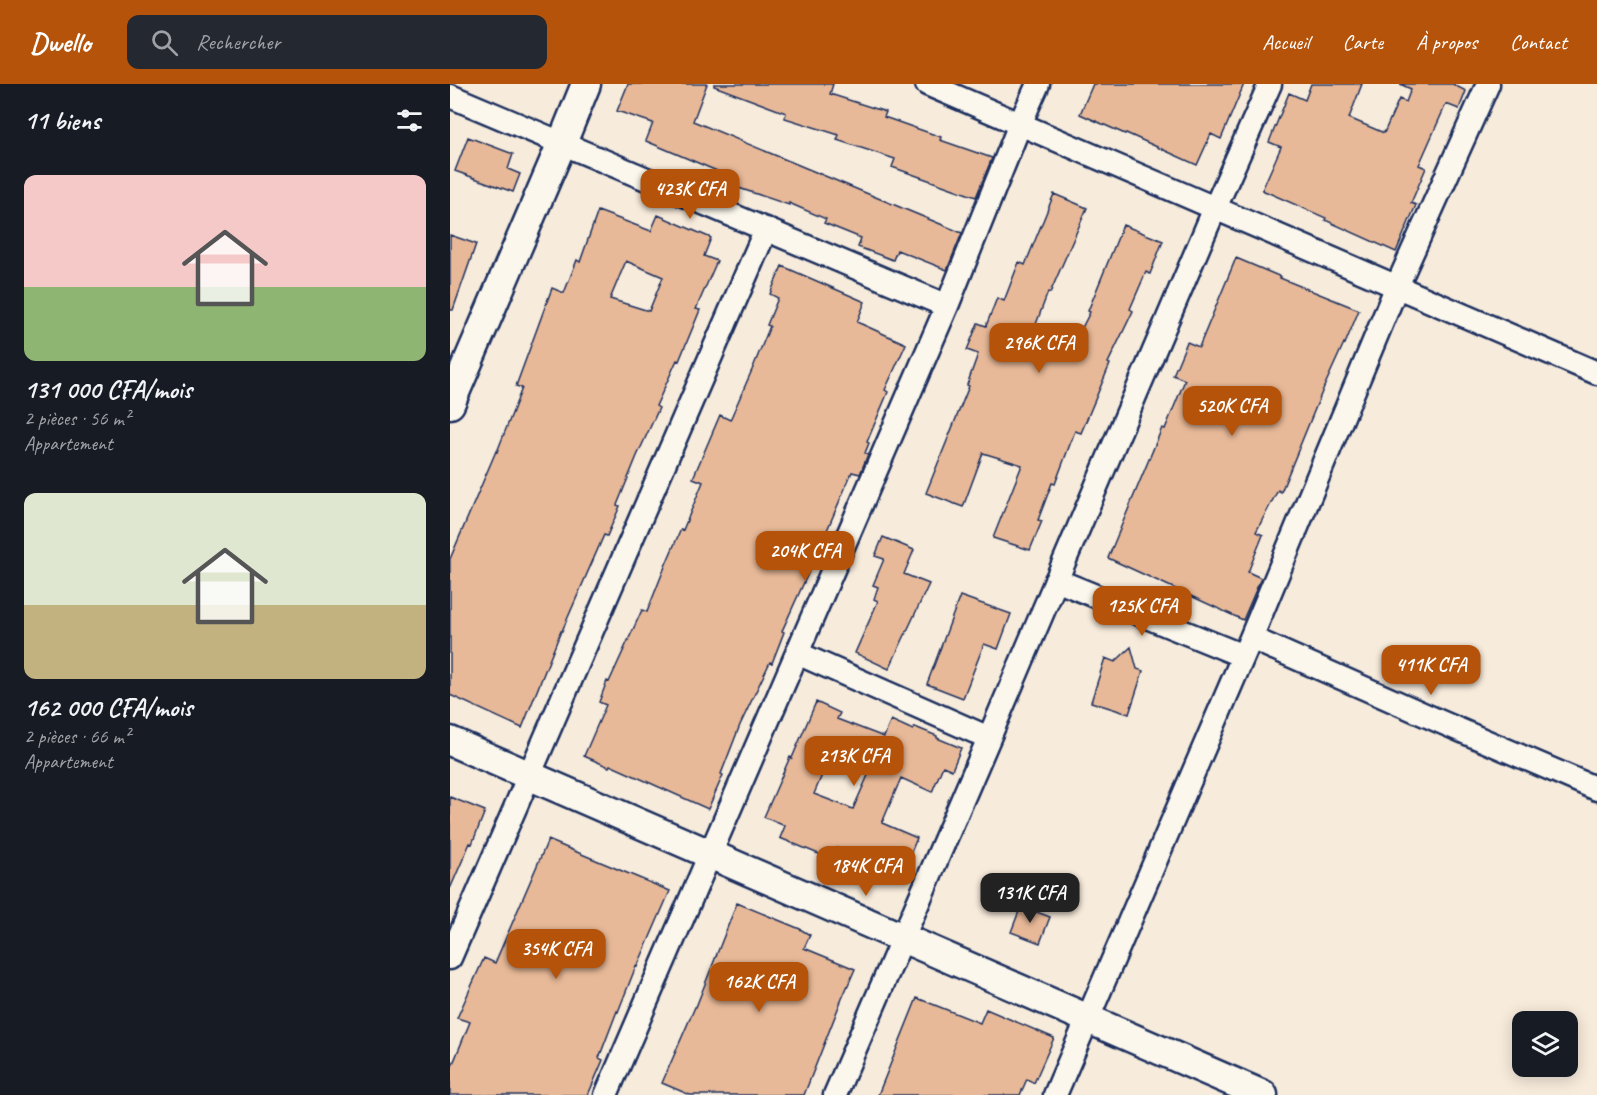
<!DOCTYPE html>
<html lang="fr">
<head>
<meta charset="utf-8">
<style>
	body { margin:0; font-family:Caveat,sans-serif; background:#242831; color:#f1f3f6; height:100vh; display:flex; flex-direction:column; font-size:22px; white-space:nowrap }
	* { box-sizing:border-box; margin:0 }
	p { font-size:20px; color:#9ea1a6 }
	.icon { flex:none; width:33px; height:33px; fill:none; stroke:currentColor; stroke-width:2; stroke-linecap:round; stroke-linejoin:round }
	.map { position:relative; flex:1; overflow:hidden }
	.sheet { display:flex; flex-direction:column; background:#171b24; width:450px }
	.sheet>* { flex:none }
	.tools { position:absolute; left:1062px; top:927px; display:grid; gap:12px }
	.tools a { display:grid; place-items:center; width:66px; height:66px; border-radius:12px; background:#171b24; box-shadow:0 3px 15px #0003; font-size:30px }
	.price { position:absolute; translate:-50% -51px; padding:0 14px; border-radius:12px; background:#b45309; color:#fff; font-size:20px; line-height:39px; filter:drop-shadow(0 2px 3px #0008) }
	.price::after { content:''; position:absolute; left:50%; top:36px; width:18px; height:14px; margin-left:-9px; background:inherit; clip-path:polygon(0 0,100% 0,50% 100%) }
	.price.current { background:#222; color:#fff }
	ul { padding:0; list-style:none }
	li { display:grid; align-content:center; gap:12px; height:318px; padding:0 24px }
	li span { display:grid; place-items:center; height:186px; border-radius:12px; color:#555 }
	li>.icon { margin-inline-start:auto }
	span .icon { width:108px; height:108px; fill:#fffc; stroke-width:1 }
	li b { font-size:26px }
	h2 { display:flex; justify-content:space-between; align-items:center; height:72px; padding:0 24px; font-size:26px }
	header { display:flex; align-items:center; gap:36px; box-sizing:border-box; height:84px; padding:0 30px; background:#b45309; color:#fff }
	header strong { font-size:28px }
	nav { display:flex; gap:33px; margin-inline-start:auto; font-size:21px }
	.search { width:420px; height:54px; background:#242831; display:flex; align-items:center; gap:15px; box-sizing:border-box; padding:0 21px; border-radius:12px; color:#9ea1a6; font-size:22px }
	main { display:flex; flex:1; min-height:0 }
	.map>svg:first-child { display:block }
</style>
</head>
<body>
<header>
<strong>Dwello</strong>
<div class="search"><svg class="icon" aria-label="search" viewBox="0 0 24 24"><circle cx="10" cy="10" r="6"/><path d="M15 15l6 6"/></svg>Rechercher</div>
<nav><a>Accueil</a><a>Carte</a><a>À propos</a><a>Contact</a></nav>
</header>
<main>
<section class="sheet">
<h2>11 biens<svg class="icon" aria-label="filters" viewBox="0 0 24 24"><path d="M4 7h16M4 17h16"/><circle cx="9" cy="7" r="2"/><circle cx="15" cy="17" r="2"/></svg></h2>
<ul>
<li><span style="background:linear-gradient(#f6c9c9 60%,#8fb573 0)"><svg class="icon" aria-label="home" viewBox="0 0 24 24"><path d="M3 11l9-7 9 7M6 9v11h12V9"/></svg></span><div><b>131 000 CFA/mois</b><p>2 pièces · 56 m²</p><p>Appartement</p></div></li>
<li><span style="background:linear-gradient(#dfe7d0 60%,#c2b280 0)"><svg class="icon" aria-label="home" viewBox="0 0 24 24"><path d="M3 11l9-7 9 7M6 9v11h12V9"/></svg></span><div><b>162 000 CFA/mois</b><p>2 pièces · 66 m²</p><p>Appartement</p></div></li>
</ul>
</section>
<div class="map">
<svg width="1147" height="1011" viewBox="0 0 1147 1011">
	<rect width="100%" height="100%" fill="#f7ebdb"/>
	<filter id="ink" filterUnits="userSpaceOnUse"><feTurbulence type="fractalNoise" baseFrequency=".0167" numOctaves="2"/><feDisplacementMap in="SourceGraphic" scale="12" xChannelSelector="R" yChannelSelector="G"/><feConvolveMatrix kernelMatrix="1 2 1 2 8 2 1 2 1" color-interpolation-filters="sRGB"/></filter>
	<g filter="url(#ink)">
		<path fill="#e8b998" stroke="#1b2f5e" stroke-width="1.5" fill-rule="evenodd" d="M178 0H257L243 37 512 149 497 186 447 166 443 176 408 163 411 154 374 139 376 135 339 119V121L280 101 282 98 265 91 267 87 196 57 203 39 167 27Z
			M264 0H383L380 10 436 28 434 33 491 53 490 56 542 74 526 113 442 83 445 75 387 56 389 51 335 34 336 29 264 2Z
			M643 0H794L771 55 761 50 747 81 676 49 675 50 630 30Z
			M861 0H912L899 34 934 49 949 15 956 18 961 5 950 0H1004V1L1016 7 1009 25 996 20 969 81 976 84 961 119 966 121 946 168 875 136 876 134 812 106 831 63 819 58 839 9 855 16Z
			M18 53 63 70 58 85 70 90 63 108 5 87Z
			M604 110 637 124 600 209 598 208 579 259 617 273 640 228 638 227 673 141 713 157 700 190 696 188 680 225 683 227 658 279 660 280 631 349 625 347 605 400 602 399 588 436 592 437 580 466 543 454 572 381 533 369 513 423 476 409 519 302 517 301 528 270 517 266 528 239 536 242 547 214 554 217 569 178 575 181Z
			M148 127 201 147 208 131 261 154 254 172 267 177 246 225 250 226 229 277 227 276 206 322 209 324 187 372 167 421 170 422 157 452 154 451 112 547H111L72 644 0 611V475L46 367 47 368 72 304 66 302 102 204 114 209 127 176 130 178ZM176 177 213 193 199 227 160 215Z
			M0 151 26 160 3 226H0Z
			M786 174 831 193 830 194 909 226 895 260 894 259 874 303 831 408 828 406 806 448 813 451 798 488 811 494 793 536 658 474 712 344 715 345 735 296 723 291 737 258 749 263Z
			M332 182 415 218 407 238 456 260 435 306 438 308 417 358 419 359 415 369 418 370 410 390 402 388 375 451H377L363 484 361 483 332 547 334 548 322 579 320 578 290 641 271 690 273 691 258 725 160 681 159 683 134 672 156 621 149 618 157 597 159 598 192 526 197 528 216 480 231 445 233 446 253 398 243 394 270 331 280 336 302 286 320 242 317 241 328 214 320 210Z
			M433 453 464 466 454 490 479 500 439 585 405 569 428 517 424 515 428 503 423 501 434 475 425 472Z
			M510 512 561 530 548 565 534 560 513 614 477 600Z
			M681 563 687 585 693 587 679 630 641 618 655 574 665 578Z
			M366 618 390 629 387 635 434 653 441 636 463 646 465 643 487 652V654L511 664 502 686 493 682 482 708 451 694 432 739 467 754 451 792 387 764 383 776 330 754 335 742 314 733 340 673 342 674ZM383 665 423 680 403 725 364 710Z
			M0 713 35 727 22 760 20 759 0 805Z
			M98 756 220 807 187 883 186 882 168 928 167 927 149 974 153 976 138 1011H0V987L20 938 7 934 34 874 45 879Z
			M287 819 350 845 360 851 354 864 405 885 391 917 354 1011H240L212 999 245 923H246Z
			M571 822 600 833 590 859 561 848Z
			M467 914 530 939 536 925 604 954 584 999 577 995 570 1011H428Z"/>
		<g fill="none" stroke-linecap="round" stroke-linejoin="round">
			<g stroke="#1b2f5e" stroke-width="27">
				<path id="minor" d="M477 0 1147 289
					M0 12 497 222
					M606 496 793 572
					M801 554 991 638 1147 705
					M347 569 539 654
					M0 874 316 145
					M156 1011 497 222 570 40 588 0
					M385 1011 539 654 765 124 820 0
					M605 1011 801 554 947 202 1038 0"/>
			</g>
			<g stroke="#1b2f5e" stroke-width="33">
				<path id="tertiary" d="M0 320 112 59 136 0
					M0 657 813 1011"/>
			</g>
			<use href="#minor" stroke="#fbf7ec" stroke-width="22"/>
			<use href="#tertiary" stroke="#fbf7ec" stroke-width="28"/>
		</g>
	</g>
</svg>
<div class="tools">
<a><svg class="icon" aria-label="layers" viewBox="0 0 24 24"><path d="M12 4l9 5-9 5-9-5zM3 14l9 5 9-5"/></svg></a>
</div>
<b class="price" style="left:240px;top:136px">423K CFA</b>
<b class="price" style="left:589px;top:290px">296K CFA</b>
<b class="price" style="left:782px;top:353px">520K CFA</b>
<b class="price" style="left:355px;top:498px">204K CFA</b>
<b class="price" style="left:692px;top:553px">125K CFA</b>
<b class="price" style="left:981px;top:612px">411K CFA</b>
<b class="price" style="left:404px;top:703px">213K CFA</b>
<b class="price" style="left:416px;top:813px">184K CFA</b>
<b class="price current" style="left:580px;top:840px">131K CFA</b>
<b class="price" style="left:106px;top:896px">354K CFA</b>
<b class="price" style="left:309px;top:929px">162K CFA</b>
</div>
</main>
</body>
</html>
